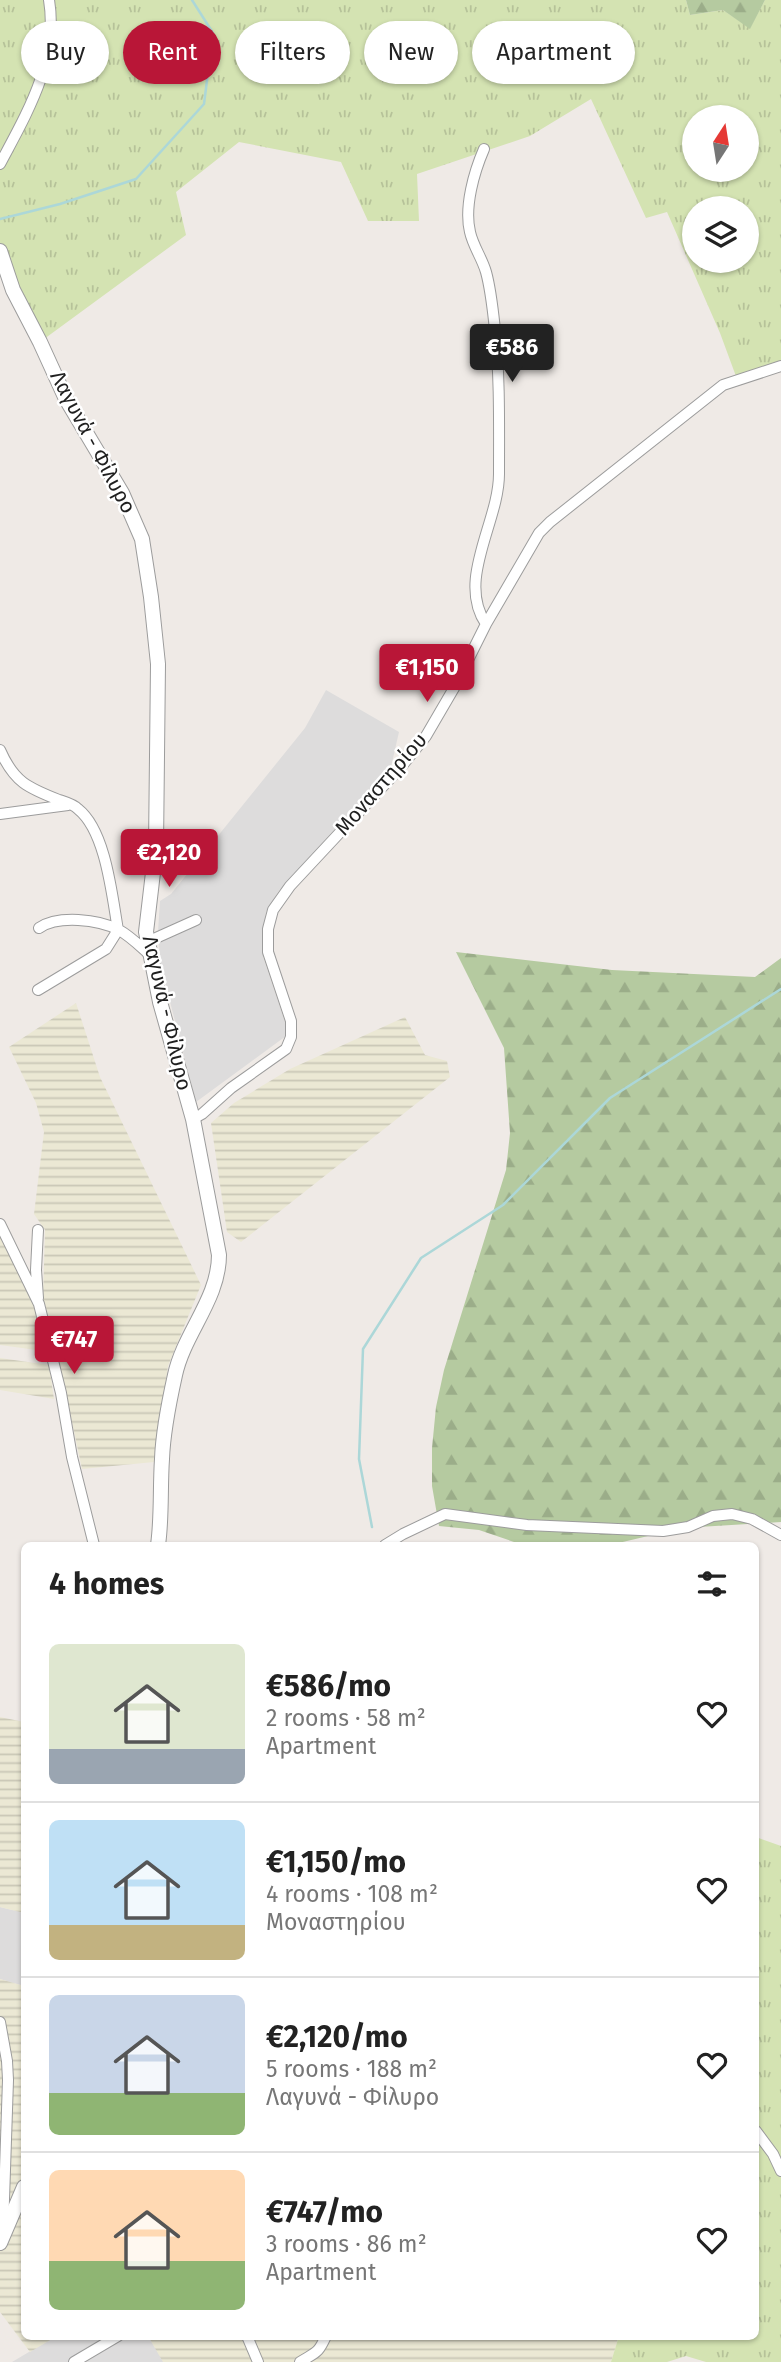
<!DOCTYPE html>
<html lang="en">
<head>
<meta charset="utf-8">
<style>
	body { margin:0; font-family:"Fira Sans",sans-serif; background:#f2f2f2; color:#222; height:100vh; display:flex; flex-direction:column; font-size:26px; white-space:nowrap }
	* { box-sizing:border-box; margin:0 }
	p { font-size:23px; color:#767676 }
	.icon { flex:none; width:38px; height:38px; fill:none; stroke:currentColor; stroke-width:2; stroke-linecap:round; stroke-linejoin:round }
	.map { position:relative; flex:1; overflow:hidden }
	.details { position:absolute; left:21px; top:1542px; width:738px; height:798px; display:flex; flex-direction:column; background:#fff; border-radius:10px; box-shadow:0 2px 5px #0004 }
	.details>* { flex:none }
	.banner { position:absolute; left:21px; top:21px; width:740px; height:63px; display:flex; gap:14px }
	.needle { width:46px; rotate:12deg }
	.fabs { position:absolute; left:682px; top:105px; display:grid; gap:14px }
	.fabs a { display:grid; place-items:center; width:77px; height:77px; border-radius:50%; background:#fff; box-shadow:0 2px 5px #0004; font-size:35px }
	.price { position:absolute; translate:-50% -60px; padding:0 16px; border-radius:7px; background:#b91637; color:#fff; font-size:23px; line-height:46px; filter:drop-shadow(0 2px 4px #0008) }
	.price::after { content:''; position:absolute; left:50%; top:42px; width:21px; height:16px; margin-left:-10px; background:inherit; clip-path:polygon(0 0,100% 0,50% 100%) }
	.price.on { background:#222; color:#fff }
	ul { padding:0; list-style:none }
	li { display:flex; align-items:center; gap:21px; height:175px; padding:0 28px }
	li+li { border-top:2px solid #e0e0e0 }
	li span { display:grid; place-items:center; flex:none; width:196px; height:140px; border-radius:10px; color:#555 }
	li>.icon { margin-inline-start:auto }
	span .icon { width:84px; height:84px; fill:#fffc; stroke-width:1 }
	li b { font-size:30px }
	h2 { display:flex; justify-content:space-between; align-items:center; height:84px; padding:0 28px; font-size:30px }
	.chip { padding:0 24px; border-radius:32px; background:#fff; box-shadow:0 2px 5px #0004; font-size:24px; line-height:63px }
	.chip.on { background:#b91637; color:#fff }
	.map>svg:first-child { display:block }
</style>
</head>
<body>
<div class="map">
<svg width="781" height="2362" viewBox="0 0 781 2362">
	<defs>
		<pattern id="farmland-rules" width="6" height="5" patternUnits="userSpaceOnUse" patternTransform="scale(1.75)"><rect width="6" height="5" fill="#ebe8d4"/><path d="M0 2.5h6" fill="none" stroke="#c9c7b6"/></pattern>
		<pattern id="grass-tufts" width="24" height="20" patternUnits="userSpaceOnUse" patternTransform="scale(1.75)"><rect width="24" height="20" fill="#d4e3b2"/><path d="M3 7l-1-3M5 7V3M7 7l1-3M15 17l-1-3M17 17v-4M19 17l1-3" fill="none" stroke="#b6c299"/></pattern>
		<pattern id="forest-firs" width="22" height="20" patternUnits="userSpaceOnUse" patternTransform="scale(1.75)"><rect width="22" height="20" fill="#b5caa0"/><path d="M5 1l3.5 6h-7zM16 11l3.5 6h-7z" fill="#9bad89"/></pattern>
	</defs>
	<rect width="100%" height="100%" fill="#efeae6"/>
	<path fill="#dddcdc" d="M326 690 399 732 391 767 278 892 266 912 263 935V957L286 1025V1036L196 1102 161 967 158 932 160 901 171 894 305 728Z
		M0 1907 24 1913V1986L0 1979Z
		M56 2336H148L164 2362H12Z"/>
	<path fill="url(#farmland-rules)" d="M76 1003 100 1077 201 1285 168 1366 154 1462 82 1469 51 1324 43 1299 45 1230 34 1214 44 1132 36 1103 9 1047Z
		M405 1017 425 1055 447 1061 450 1077 241 1242 227 1232 211 1123 234 1103 290 1069Z
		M0 1233 34 1303 44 1351 0 1345Z
		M0 1358 49 1365 54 1399 0 1390Z
		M0 1717 24 1722V1913L0 1907Z
		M0 1979 24 1986V2336H57L30 2352 0 2312Z
		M148 2336H619L611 2362H163Z"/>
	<path fill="url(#grass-tufts)" fill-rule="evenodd" d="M0 0H686L690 15 723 10 750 28 765 0H781V366L737 379 720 333 667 212 646 218 591 99 530 136 417 174 419 221H368L341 162 239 142 176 192 186 235 40 342 0 251ZM695 117H747V170H695ZM695 208H747V261H695Z
		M756 1837 781 1846V2362H706L686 2356 667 2362H611L619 2336H756Z"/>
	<path fill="url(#forest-firs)" d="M686 0H765L750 29 723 10 690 15Z
		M456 952 612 970 755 977 781 958V1522L682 1528 610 1545H523L479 1530 439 1526 432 1486V1448L436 1407 444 1370 506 1170 510 1133 504 1048Z"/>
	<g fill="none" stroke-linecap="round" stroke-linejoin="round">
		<path stroke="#acd7d8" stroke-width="2.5" d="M0 219 60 204 136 179 204 104 213 33 192 0
			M372 1527 359 1459 363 1349 421 1258 503 1205 610 1098 781 989"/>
		<g stroke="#9c9c9c" stroke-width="12">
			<path id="minor" d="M484 149C474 172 464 207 470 232 473 246 482 258 486 272 491 290 493 311 495 330 500 377 499 427 499 474 499 522 456 580 486 624
				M0 164C27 113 59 60 49 0
				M0 750C14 782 28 788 59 800 65 802 73 804 78 809 106 831 112 896 118 930L106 949 38 990
				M0 814 68 805
				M39 928C58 915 98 919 119 930 130 936 140 946 149 954
				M147 942 196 920
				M193 1119 202 1114 231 1088 286 1049 291 1037V1021L268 952V929L273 910 290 886 401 767 426 736 454 688 486 624 539 533 550 522 723 385 781 366
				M0 1224 39 1304 61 1393 72 1457 94 1545
				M38 1298 36 1270 38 1230
				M385 1545 403 1534 445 1514 527 1525 663 1531 688 1527 713 1516 732 1514 752 1519 781 1535
				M0 2022 7 2061 8 2080 3 2229
				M756 2131 773 2154 781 2171
				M247 2336 258 2362
				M74 2362 118 2336
				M300 2362C316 2352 318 2354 326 2336"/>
		</g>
		<g stroke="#9c9c9c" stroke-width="16">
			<path id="tertiary" d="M0 251 13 290 40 342 66 399 122 493 142 539 151 597 158 664 156 847 146 932 160 1002 193 1119 219 1255C219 1299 184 1333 175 1375 169 1402 163 1431 162 1459 160 1488 162 1517 158 1545
				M0 2243 24 2187"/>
		</g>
		<use href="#minor" stroke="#fff" stroke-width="10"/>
		<use href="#tertiary" stroke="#fff" stroke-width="14"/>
	</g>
	<g text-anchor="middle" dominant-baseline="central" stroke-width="5" stroke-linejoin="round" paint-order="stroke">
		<g font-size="21" fill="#1f1f1f" stroke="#fff">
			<text transform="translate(93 442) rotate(62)">Λαγυνά - Φίλυρο</text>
			<text transform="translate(381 784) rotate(-49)">Μοναστηρίου</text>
			<text transform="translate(167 1013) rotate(77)">Λαγυνά - Φίλυρο</text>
		</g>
	</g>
</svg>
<div class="fabs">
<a><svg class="needle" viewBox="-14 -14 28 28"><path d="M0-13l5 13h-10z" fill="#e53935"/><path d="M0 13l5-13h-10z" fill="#767676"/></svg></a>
<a><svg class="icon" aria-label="layers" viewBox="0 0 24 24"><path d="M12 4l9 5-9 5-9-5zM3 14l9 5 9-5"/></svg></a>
</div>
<b class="price on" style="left:512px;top:384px">€586</b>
<b class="price" style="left:427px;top:704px">€1,150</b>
<b class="price" style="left:169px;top:889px">€2,120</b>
<b class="price" style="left:74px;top:1376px">€747</b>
<div class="banner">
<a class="chip">Buy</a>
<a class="chip on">Rent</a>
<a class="chip">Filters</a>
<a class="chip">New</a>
<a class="chip">Apartment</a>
</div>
<section class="details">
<h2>4 homes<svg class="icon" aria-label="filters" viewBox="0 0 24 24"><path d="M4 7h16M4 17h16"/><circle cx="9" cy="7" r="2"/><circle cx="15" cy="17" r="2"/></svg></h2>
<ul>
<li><span style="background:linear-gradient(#dfe7d0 75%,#9aa5b1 0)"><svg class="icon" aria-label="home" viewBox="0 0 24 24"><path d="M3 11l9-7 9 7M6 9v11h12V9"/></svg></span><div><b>€586/mo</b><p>2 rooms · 58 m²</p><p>Apartment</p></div><svg class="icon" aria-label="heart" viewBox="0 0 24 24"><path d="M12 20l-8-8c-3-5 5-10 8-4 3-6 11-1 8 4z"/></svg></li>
<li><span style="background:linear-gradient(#bfe0f5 75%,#c2b280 0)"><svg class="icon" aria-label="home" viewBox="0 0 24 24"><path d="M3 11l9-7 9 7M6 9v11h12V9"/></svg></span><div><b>€1,150/mo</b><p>4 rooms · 108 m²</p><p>Μοναστηρίου</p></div><svg class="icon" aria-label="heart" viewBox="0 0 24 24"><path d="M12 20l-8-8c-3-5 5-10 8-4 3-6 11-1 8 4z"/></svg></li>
<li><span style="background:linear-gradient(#c9d6e8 70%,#8fb573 0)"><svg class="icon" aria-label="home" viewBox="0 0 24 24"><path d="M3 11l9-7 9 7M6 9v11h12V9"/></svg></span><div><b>€2,120/mo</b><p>5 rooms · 188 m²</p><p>Λαγυνά - Φίλυρο</p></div><svg class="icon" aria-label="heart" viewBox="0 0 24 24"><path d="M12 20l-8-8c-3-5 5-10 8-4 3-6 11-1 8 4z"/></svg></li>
<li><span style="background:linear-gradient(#ffd9b3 65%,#8fb573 0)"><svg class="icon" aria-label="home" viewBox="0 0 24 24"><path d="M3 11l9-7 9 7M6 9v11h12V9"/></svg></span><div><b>€747/mo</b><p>3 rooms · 86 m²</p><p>Apartment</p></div><svg class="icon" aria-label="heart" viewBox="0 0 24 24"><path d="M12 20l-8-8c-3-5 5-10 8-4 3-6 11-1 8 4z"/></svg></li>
</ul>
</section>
</div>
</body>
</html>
